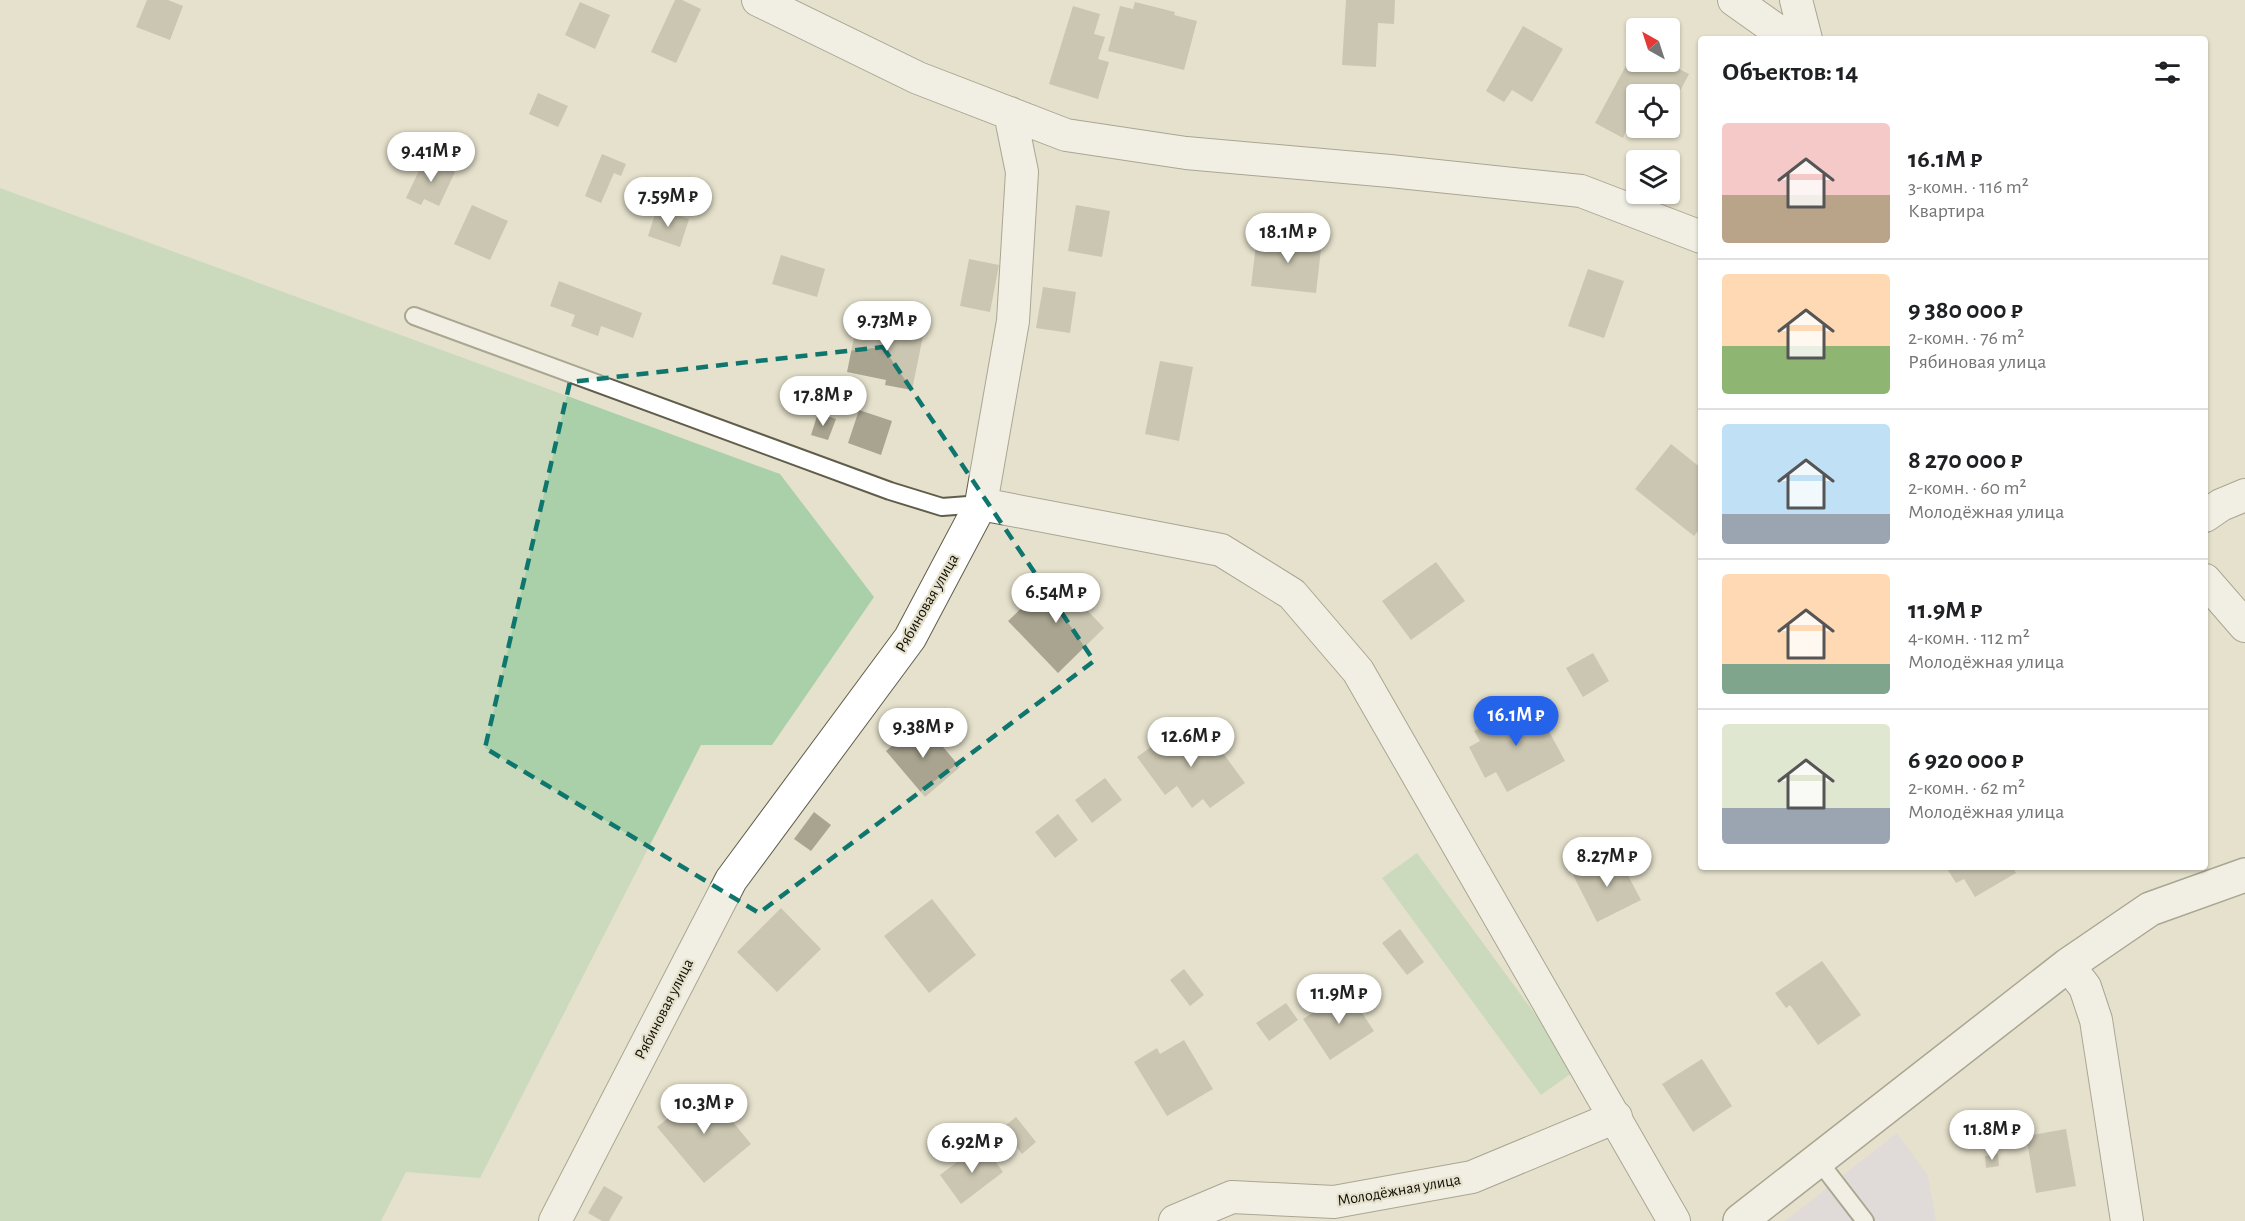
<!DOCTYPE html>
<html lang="ru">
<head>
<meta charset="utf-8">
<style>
	body { margin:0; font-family:"Alegreya Sans",sans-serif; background:#f2f2f2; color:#202124; height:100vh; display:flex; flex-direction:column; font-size:22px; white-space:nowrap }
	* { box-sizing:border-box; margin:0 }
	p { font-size:20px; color:#757577 }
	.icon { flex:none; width:33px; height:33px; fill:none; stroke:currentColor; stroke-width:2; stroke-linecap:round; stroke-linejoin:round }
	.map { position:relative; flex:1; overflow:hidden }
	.drawer { position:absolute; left:1698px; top:36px; width:510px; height:834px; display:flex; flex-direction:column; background:#fff; border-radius:6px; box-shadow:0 2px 4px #0004 }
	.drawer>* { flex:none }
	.needle { width:39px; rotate:321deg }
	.controls { position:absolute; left:1626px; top:18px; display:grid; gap:12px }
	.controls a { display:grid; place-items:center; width:54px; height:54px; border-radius:6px; background:#fff; box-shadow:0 2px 4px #0004; font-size:30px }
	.price { position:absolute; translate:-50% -51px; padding:0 14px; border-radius:21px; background:#fff; color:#222; font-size:20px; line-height:39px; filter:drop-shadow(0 2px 3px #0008) }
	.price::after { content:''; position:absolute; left:50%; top:36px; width:18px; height:14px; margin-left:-9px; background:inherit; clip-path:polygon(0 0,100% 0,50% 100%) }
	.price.on { background:#2563eb; color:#fff }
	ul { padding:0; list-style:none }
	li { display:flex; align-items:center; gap:18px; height:150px; padding:0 24px }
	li+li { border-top:2px solid #e0e0e0 }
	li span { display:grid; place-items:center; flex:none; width:168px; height:120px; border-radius:6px; color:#555 }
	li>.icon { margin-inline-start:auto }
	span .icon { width:72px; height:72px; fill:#fffc; stroke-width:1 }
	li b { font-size:26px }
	h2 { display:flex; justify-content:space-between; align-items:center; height:72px; padding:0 24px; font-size:26px }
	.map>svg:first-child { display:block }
</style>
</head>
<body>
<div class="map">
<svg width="2245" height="1221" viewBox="0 0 2245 1221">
	<rect width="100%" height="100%" fill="#e5e1cc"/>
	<path fill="#dad2e7" d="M1897 1133 1928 1176 1936 1221H1785Z"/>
	<path fill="#aad0a9" d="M0 188 780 474 874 597 772 745H701L480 1178 406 1172 381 1221H0Z
		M1417 853 1576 1070 1541 1095 1382 878Z"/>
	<path fill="#a9a490" d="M147 0H168L183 6 170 40 136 27Z
		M675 0H682L701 9 676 63 651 52Z
		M1346 0H1395L1394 24 1378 23 1376 67 1342 65Z
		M580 2 610 15 595 49 565 35Z
		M1135 2 1175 12 1174 15 1197 21 1184 70 1108 51 1120 6 1133 9Z
		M1073 6 1100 14 1094 34 1105 37 1098 59 1109 62 1098 99 1049 84Z
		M1523 26 1563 49 1532 102 1512 90 1504 102 1486 91Z
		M1636 47V62H1665L1689 74 1670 110V94H1636V128H1660L1654 138 1629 125 1623 138 1595 123Z
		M538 93 568 106 558 127 529 114Z
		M602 154 626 164 621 176 614 173 601 203 585 196Z
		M425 158 455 172 439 206 424 199 421 205 406 198Z
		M472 205 508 221 490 260 454 244Z
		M1076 205 1110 211 1102 257 1068 251Z
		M657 208 689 219 680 247 648 236Z
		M1271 233 1322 240 1316 293 1251 286 1256 245 1269 247Z
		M781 255 825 269 817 297 772 284Z
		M969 259 999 265 990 312 960 306Z
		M1588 269 1624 281 1604 338 1568 326Z
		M559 281 642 313 633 338 601 326 598 336 571 326 575 315 550 306Z
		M1043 287 1076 292 1070 333 1036 328Z
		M858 318 897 325 898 321 925 326 912 390 885 385 886 380 847 372Z
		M1160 361 1193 367 1179 441 1145 434Z
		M859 410 892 421 881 455 848 443Z
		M818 413 836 419 828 440 811 435Z
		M1671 444 1701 468V527L1694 536 1635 489Z
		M1436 562 1465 601 1411 640 1382 601Z
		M1055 576 1104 628 1058 673 1008 621Z
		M1593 653 1609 681 1583 697 1566 668Z
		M1532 700 1565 761 1507 792 1496 772 1485 778 1469 747 1480 741 1474 731Z
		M921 721 960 767 925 797 886 751Z
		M1177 728 1185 739 1195 733 1200 740 1209 734 1245 783 1210 808 1203 799 1192 808 1177 786 1165 795 1137 757Z
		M1105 778 1122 800 1092 823 1075 800Z
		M814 812 831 825 811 851 794 839Z
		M1058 814 1078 840 1055 858 1035 832Z
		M1616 853 1641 900 1597 922 1573 875Z
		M1946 867H2012L2016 873 1975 897 1964 879 1956 883Z
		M932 899 976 955 929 993 884 936Z
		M781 908 821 949 777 992 737 952Z
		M1400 929 1424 962 1407 975 1382 943Z
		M1822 961 1861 1015 1818 1045 1790 1005 1786 1008 1775 993Z
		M1184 969 1204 995 1190 1006 1170 980Z
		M1347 990 1374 1031 1330 1060 1303 1019Z
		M1286 1003 1298 1020 1269 1041 1256 1023Z
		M1184 1040 1213 1089 1167 1116 1134 1062 1157 1048 1160 1054Z
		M1702 1059 1732 1106 1693 1132 1662 1084Z
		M705 1088 751 1144 704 1183 657 1127Z
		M1016 1117 1036 1142 1022 1154 1002 1128Z
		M2066 1129 2076 1186 2036 1193 2026 1136Z
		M982 1143 1003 1172 961 1204 940 1175Z
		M1998 1154 1999 1166 1986 1168 1985 1156Z
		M604 1186 623 1197 609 1221H602L588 1213Z"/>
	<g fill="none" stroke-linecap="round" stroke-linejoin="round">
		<g stroke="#615d4b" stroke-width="20">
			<path id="lane" d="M414 316 890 491 942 507 981 504
				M1818 1160 1865 1221"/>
		</g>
		<g stroke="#615d4b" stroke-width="34">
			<path id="street" d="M758 0 918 78 1066 135 1186 153 1390 171 1581 191 1701 237
				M1734 0 1789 39
				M1796 0 1806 39
				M981 504 1221 550 1292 594 1358 671 1674 1221
				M2205 516 2221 505 2245 495
				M2205 580 2245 626
				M2068 965 2085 987 2096 1020 2127 1221
				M555 1221 731 880 910 638 981 504 1013 321 1022 172 1010 113
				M1175 1221 1232 1197 1334 1202 1472 1177 1616 1117"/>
		</g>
		<g stroke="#615d4b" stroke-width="36">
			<path id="secondary" d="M1740 1221 2068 965 2150 909 2245 875"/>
		</g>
		<use href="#lane" stroke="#fff" stroke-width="16"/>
		<use href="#street" stroke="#fff" stroke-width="32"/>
		<use href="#secondary" stroke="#fff" stroke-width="33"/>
	</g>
	<path d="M0 0H2245V1221H0ZM883 347 1094 661 759 913 485 748 570 382Z" fill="#e5e1cc" fill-opacity=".55" fill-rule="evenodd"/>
	<path fill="none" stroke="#0f766e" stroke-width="4.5" stroke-dasharray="12 8" stroke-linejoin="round" d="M883 347 1094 661 759 913 485 748 570 382Z"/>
	<g text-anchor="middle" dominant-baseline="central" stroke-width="4.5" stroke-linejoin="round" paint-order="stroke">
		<g font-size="16" fill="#0f0d07" stroke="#e5e1cc">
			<text transform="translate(927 603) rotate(-60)">Рябиновая улица</text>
			<text transform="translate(664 1009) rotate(-63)">Рябиновая улица</text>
			<text transform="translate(1399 1190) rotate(-10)">Молодёжная улица</text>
		</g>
	</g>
</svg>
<div class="controls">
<a><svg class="needle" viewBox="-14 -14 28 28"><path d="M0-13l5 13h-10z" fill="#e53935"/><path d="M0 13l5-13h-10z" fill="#757577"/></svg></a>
<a><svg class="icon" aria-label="locate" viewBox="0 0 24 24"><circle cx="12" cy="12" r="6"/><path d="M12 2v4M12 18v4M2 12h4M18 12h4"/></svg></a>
<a><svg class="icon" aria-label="layers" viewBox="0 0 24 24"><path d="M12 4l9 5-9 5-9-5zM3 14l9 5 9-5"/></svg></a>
</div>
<b class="price" style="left:431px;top:183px">9.41M ₽</b>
<b class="price" style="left:668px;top:228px">7.59M ₽</b>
<b class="price" style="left:1288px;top:264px">18.1M ₽</b>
<b class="price" style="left:887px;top:352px">9.73M ₽</b>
<b class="price" style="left:823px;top:427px">17.8M ₽</b>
<b class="price" style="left:1056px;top:624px">6.54M ₽</b>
<b class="price on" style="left:1516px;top:747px">16.1M ₽</b>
<b class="price" style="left:923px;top:759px">9.38M ₽</b>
<b class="price" style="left:1191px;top:768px">12.6M ₽</b>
<b class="price" style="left:1607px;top:888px">8.27M ₽</b>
<b class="price" style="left:1339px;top:1025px">11.9M ₽</b>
<b class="price" style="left:704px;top:1135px">10.3M ₽</b>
<b class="price" style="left:1992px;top:1161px">11.8M ₽</b>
<b class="price" style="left:972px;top:1174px">6.92M ₽</b>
<section class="drawer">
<h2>Объектов: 14<svg class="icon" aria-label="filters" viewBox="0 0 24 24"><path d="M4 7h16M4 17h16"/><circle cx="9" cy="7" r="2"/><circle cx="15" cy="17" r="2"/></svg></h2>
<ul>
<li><span style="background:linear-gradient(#f6c9c9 60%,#b9a48a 0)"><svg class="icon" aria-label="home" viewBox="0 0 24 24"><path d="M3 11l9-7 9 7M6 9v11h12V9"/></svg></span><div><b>16.1M ₽</b><p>3-комн. · 116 m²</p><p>Квартира</p></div></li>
<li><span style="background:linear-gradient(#ffd9b3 60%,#8fb573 0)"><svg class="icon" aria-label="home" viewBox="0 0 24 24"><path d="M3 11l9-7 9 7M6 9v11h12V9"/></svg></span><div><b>9 380 000 ₽</b><p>2-комн. · 76 m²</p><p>Рябиновая улица</p></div></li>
<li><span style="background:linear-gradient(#bfe0f5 75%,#9aa5b1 0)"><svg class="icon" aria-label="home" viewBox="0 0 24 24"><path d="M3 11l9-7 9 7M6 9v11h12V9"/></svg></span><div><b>8 270 000 ₽</b><p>2-комн. · 60 m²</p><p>Молодёжная улица</p></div></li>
<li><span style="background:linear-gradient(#ffd9b3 75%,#7fa58c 0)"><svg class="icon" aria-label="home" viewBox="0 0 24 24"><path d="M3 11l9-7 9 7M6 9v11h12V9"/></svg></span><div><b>11.9M ₽</b><p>4-комн. · 112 m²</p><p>Молодёжная улица</p></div></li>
<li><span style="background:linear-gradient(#dfe7d0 70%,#9aa5b1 0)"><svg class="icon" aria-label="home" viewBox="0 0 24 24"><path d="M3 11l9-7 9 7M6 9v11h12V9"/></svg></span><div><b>6 920 000 ₽</b><p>2-комн. · 62 m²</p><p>Молодёжная улица</p></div></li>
</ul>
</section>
</div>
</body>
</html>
